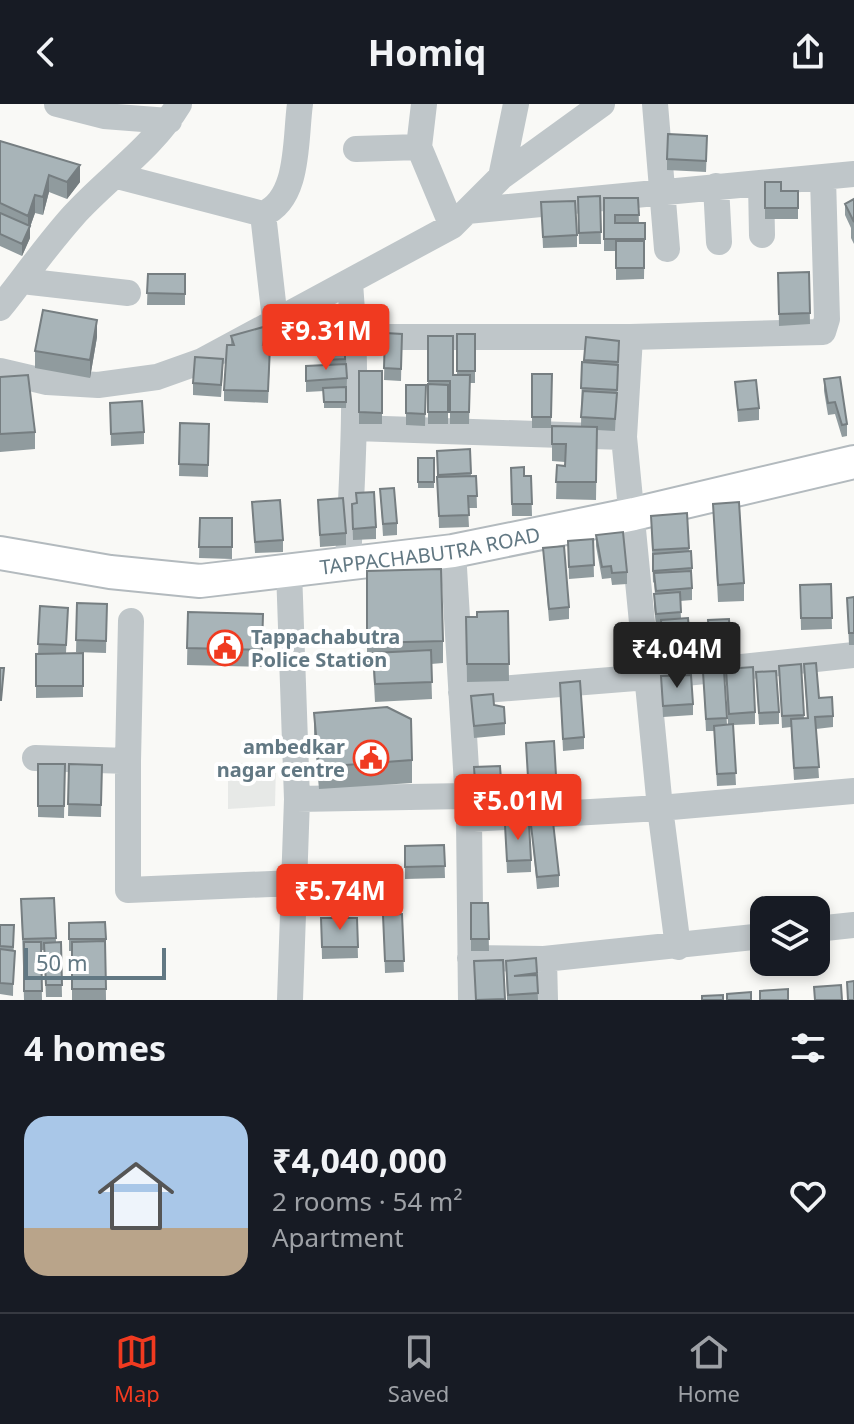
<!DOCTYPE html>
<html lang="en">
<head>
<meta charset="utf-8">
<style>
	body { margin:0; font-family:"Noto Sans",sans-serif; background:#242831; color:#f1f3f6; height:100vh; display:flex; flex-direction:column; font-size:30px; white-space:nowrap }
	* { box-sizing:border-box; margin:0 }
	p { font-size:26px; color:#9ea1a6 }
	.icon { flex:none; width:44px; height:44px; fill:none; stroke:currentColor; stroke-width:2; stroke-linecap:round; stroke-linejoin:round }
	.map { position:relative; height:896px; overflow:hidden }
	.details { display:flex; flex-direction:column; background:#171b24; flex:1 }
	.details>* { flex:none }
	.controls { position:absolute; left:750px; top:792px; display:grid; gap:16px }
	.controls a { display:grid; place-items:center; width:80px; height:80px; border-radius:16px; background:#171b24; box-shadow:0 4px 12px #0003; font-size:40px }
	.scale { position:absolute; left:24px; bottom:20px; width:142px; box-sizing:border-box; padding-left:8px; border:4px solid #627883; border-top:0; font-size:22px; line-height:28px; white-space:nowrap; color:#627883; -webkit-text-stroke:6px #fff; paint-order:stroke }
	.price { position:absolute; translate:-50% -68px; padding:0 18px; border-radius:8px; background:#f03a20; color:#fff; font-size:26px; line-height:52px; filter:drop-shadow(0 2px 4px #0008) }
	.price::after { content:''; position:absolute; left:50%; top:48px; width:24px; height:18px; margin-left:-12px; background:inherit; clip-path:polygon(0 0,100% 0,50% 100%) }
	.price.on { background:#222; color:#fff }
	ul { padding:0; list-style:none }
	li { display:flex; align-items:center; gap:24px; height:200px; padding:0 24px }
	li span { display:grid; place-items:center; flex:none; width:224px; height:160px; border-radius:24px; color:#555 }
	li>.icon { margin-inline-start:auto }
	span .icon { width:96px; height:96px; fill:#fffc; stroke-width:1 }
	li b { font-size:34px }
	h2 { display:flex; justify-content:space-between; align-items:center; height:96px; padding:0 24px; font-size:34px }
	header { display:flex; justify-content:space-between; align-items:center; height:104px; padding:0 24px; background:#171b24; font-size:36px; font-weight:700 }
	.tab-bar { display:flex; justify-content:space-around; align-items:center; height:112px; border-top:2px solid #363941; background:#171b24; font-size:22px; color:#9ea1a6 }
	.tab-bar a { display:grid; justify-items:center; gap:4px }
	.tab-bar .on { color:#f03a20 }
	.map>svg:first-child { display:block }
</style>
</head>
<body>
<header><svg class="icon" aria-label="back" viewBox="0 0 24 24"><path d="M15 5l-7 7 7 7"/></svg>Homiq<svg class="icon" aria-label="share" viewBox="0 0 24 24"><path d="M12 15V3M7 8l5-5 5 5M5 13v7h14v-7"/></svg></header>
<div class="map">
<svg width="854" height="896" viewBox="0 0 854 896">
	<rect width="100%" height="100%" fill="#f9f9f6"/>
	<path fill="#e7e9e7" d="M228 659 276 660 275 702 228 705Z"/>
	<g fill="none" stroke-linecap="round" stroke-linejoin="round">
		<g stroke="#b3babe" stroke-width="36">
			<g id="major">
				<path id="s1" d="M0 449 110 468 200 477 453 447 634 410 854 358"/>
			</g>
		</g>
		<path stroke="#bfc6c9" stroke-width="26" d="M57 0 104 12 169 17
			M655 0 667 145
			M419 43 452 122
			M356 45 419 43 424 0
			M117 72 263 110
			M501 73 516 0
			M761 79 762 131
			M716 82 719 138
			M467 107 854 70
			M22 177 128 189
			M0 204C24 174 47 141 73 112 107 74 152 45 179 0
			M275 216 263 110C300 95 295 35 300 0
			M355 233H630L624 333 660 704 678 843
			M630 233 823 228 827 215 823 74
			M0 267 47 278 98 281 157 273 202 257 452 122 501 73 602 0
			M355 324 624 333
			M453 447 469 715 471 896
			M348 457C353 364 358 272 350 179
			M289 466 297 695 290 896
			M461 588 648 573 854 551
			M35 654 128 657 131 517
			M128 657V786L294 779
			M297 695 466 692
			M469 715 660 704 854 687
			M816 825 854 821
			M470 854 544 855 764 832
			M544 855 545 896"/>
		<use href="#major" stroke="#fff" stroke-width="32"/>
	</g>
	<path fill="#909b9e" d="M0 37 80 78 67 95 49 88 43 111 35 109 30 123V134L22 152 0 142Z
		M707 43 706 68 667 66V55Z
		M765 78 781 87H798V115H765Z
		M600 92 601 140H579L578 93Z
		M604 94H638L639 119H645L644 175 616 176V147H604Z
		M854 95V140L851 134V124L845 111V100Z
		M541 98 577 131V143L543 144Z
		M809 168 810 220 779 222 778 169Z
		M148 170H185V201H147Z
		M385 229 402 230 401 277 384 276Z
		M457 230H475V279H470L469 320H450V289H448V320H428V232L453 271H457Z
		M231 232 267 234 265 241 270 253 268 299 224 297V286L231 241Z
		M345 232 347 274 346 304H324V287L306 288V262L325 261V233Z
		M97 233 90 274 35 264V247Z
		M586 233 619 249 615 327 597 326 596 396 556 395 557 361 565 362V358L552 357V322L581 323 582 258 584 259Z
		M223 266 221 293 193 291V279Z
		M359 267H382V320H359Z
		M532 270H552L551 324H532Z
		M0 273 35 328V345L0 348Z
		M824 275 847 320V332L842 333 835 310 828 311 824 287Z
		M735 278 759 304V316L738 318Z
		M406 281H426L425 322 406 321Z
		M110 299 144 328V340L111 342Z
		M180 319 209 320 208 373 179 372Z
		M470 345 471 372H476L477 404H468L469 423 439 424 437 347Z
		M418 354H434V384H418Z
		M511 364 524 372H531L532 412H512Z
		M380 385 397 419V431L383 432Z
		M356 389 376 423V435L353 436 352 400 356 399Z
		M318 396 346 429V441L320 443Z
		M252 398 283 436V448L255 449Z
		M713 400 744 479V497L718 498Z
		M687 409 689 447 692 464V496L680 497 681 514 691 552V563L663 565 661 522H656L654 502V490H655L654 478 653 479 651 412Z
		M200 414H232V455L199 454Z
		M596 431 627 468V480L612 481 611 474 602 475 596 442Z
		M593 435 594 473 569 475 568 437Z
		M543 444 569 503V515L549 517Z
		M367 467 443 537V559L431 560 432 595 375 598 373 561H367Z
		M831 480 832 525 801 526 800 481Z
		M854 493V541H849L847 494Z
		M77 499 107 500 106 549 76 548Z
		M40 502 68 504 66 549H83V593L36 594V550H38Z
		M508 507 509 577 467 578 466 513H477Z
		M188 508 263 510 262 563 187 561Z
		M708 516 731 547V558L710 560Z
		M801 560 804 614H807L804 560 819 594 833 612V623L816 625 819 674 794 676 791 623 782 624 779 562Z
		M726 565 755 608V620L733 621 736 681 717 682 714 627H706L703 568 724 567 727 621H728Z
		M756 568 779 608V620L759 621Z
		M661 572 693 600V611L663 613Z
		M560 579 584 633V645L563 647Z
		M471 592 505 619V631L474 634Z
		M314 609 412 656V679L319 685 314 632Z
		M526 639 557 689V701L529 702Z
		M38 660H65L64 714 38 713Z
		M69 660 102 661 101 713 68 712Z
		M500 662 502 702 476 703 474 663Z
		M505 721 531 756V768L507 769Z
		M531 721 559 771V783L537 785Z
		M444 741 445 774 405 775V742Z
		M54 794 56 838H61L62 893H46L44 846H41L42 896H24L21 795Z
		M471 799H488L489 847H471Z
		M402 810 404 868 385 869 383 811Z
		M321 814H357L358 854 322 855Z
		M105 818 106 896H72V847H69V819Z
		M0 821H14L13 892 0 890Z
		M536 854 538 896H507L506 857Z"/>
	<path fill="#767e81" d="M80 61V78L67 95V78Z
		M49 71V88L43 111V93Z
		M35 91V109L30 123V134L22 152V140L28 127V112Z
		M97 216V233L90 274V256Z"/>
	<path fill="#a8b4b8" stroke="#767e81" stroke-width="2" d="M668 30 707 32 706 57 667 55Z
		M0 37 80 61 67 78 49 71 43 93 35 91 28 112 0 99Z
		M765 78H781V87H798V104H765Z
		M600 92 601 128 579 129 578 93Z
		M604 94H638L639 111H615V119H645V135H604Z
		M854 95V118L845 100Z
		M575 97 577 131 543 133 541 98Z
		M0 109 30 122 22 140 0 130Z
		M616 137H644V164H616Z
		M809 168 810 209 779 210 778 169Z
		M148 170H185V190L147 189Z
		M43 206 97 216 90 256 35 247Z
		M267 222 263 241 270 242 268 287 224 286 227 241H234L231 232Z
		M385 229 402 230 401 265 384 264Z
		M457 230H475V267H457Z
		M345 232V255L325 256V233Z
		M428 232H453V271H470L469 308H450V277H428Z
		M586 233 619 237 618 258 584 256Z
		M195 253 223 255 221 281 193 279Z
		M582 258 618 261 617 286 581 284Z
		M346 260 347 274 306 277V262Z
		M359 267H382V309L359 308Z
		M532 270H552L551 313H532Z
		M28 271 35 328 0 330V273Z
		M840 273 847 320 842 321 835 298 828 299 824 275Z
		M756 276 759 304 738 306 735 278Z
		M428 280 448 281V308H428Z
		M406 281H426L425 310 406 309Z
		M346 283V298H324L323 284Z
		M583 287 617 289 615 315 581 313Z
		M142 297 144 328 111 330 110 299Z
		M180 319 209 320 208 361 179 360Z
		M552 322 597 323 596 378H556L557 361 565 362 566 340H552Z
		M470 345 471 369 438 371 437 347Z
		M418 354H434V378H418Z
		M524 363V372H531L532 400H512L511 364Z
		M476 372 477 392H468L469 411 439 412 437 373Z
		M394 384 397 419 383 420 380 385Z
		M374 388 376 423 353 425 352 400 357 399 356 389Z
		M343 394 346 429 320 431 318 396Z
		M280 396 283 436 255 438 252 398Z
		M739 398 744 479 718 481 713 400Z
		M687 409 689 444 653 446 651 412Z
		M200 414H232V443H199Z
		M623 428 627 468 612 469 611 462 602 463 596 431Z
		M593 435 594 461 569 463 568 437Z
		M564 442 569 503 549 505 543 444Z
		M691 447 692 464 653 467V450Z
		M441 465 443 537 367 539V467Z
		M691 467 692 484 656 487 654 469Z
		M831 480 832 514H801L800 481Z
		M680 488 681 508 656 510 654 490Z
		M854 493V529H849L847 494Z
		M77 499 107 500 106 537 76 536Z
		M40 502 68 504 66 541 38 540Z
		M508 507 509 560H467L466 513H477V508Z
		M188 508 263 510 262 546 187 544Z
		M688 514 691 552 663 553 661 516Z
		M729 515 731 547 710 548 708 516Z
		M431 546 432 578 375 580 373 549Z
		M83 549V582H36V550Z
		M816 559 819 594 832 593 833 612 815 613 819 663 794 664 791 615 808 614 804 560Z
		M801 560 804 611 782 612 779 562Z
		M753 563 755 608 729 610 726 565Z
		M0 564H4L1 596H0Z
		M724 567 727 614 706 615 703 568Z
		M776 567 779 608 759 609 756 568Z
		M691 571 693 600 663 602 661 572Z
		M580 577 584 633 563 635 560 579Z
		M493 590 494 601 504 603 505 619 474 622 471 592Z
		M387 603 411 615 412 656 319 663 314 609Z
		M733 620 736 669 717 670 714 622Z
		M554 637 557 689 529 691 526 639Z
		M38 660H65L64 702H38Z
		M69 660 102 661 101 701 68 700Z
		M500 662 502 690 476 692 474 663Z
		M553 718 559 771 537 773 531 721Z
		M529 720 531 756 507 757 505 721Z
		M444 741 445 762 405 763V742Z
		M54 794 56 834 23 835 21 795Z
		M471 799H488L489 835H471Z
		M402 810 404 857H385L383 811Z
		M321 814H357L358 843H322Z
		M105 818 106 835H69V819Z
		M0 821H14L13 843 0 842Z
		M105 837 106 885H72V838Z
		M24 838H41L42 887H24Z
		M61 838 62 881H46L44 839Z
		M0 845 15 847 13 880 0 879Z
		M536 854 537 869 514 872 537 871 538 889 508 891 506 857Z
		M503 856 505 895 476 896 474 857Z
		M854 877V896H848L847 878Z
		M841 881 842 896H815L814 883Z
		M788 885V896H760V887Z
		M751 888V896H727V890Z
		M723 891V896H702V892Z"/>
	<defs>
		<g id="civic-ring" transform="scale(1.8)"><circle r="9.5" fill="#fff" stroke="#f03a20" stroke-width="1.5"/><path d="M-.6-6.5H3V-4.5H.6V-3L4-1V1h2V6H-6V1h2V-1L-.6-3ZM-1.2 2.5V6h2.4V2.5Z" fill="#f03a20"/></g>
	</defs>
	<g fill-rule="evenodd">
		<use href="#civic-ring" x="225" y="544"/>
		<use href="#civic-ring" x="371" y="654"/>
	</g>
	<g text-anchor="middle" dominant-baseline="central" stroke-width="8" stroke-linejoin="round" paint-order="stroke">
		<g font-size="20" fill="#627883" stroke="#fff">
			<text stroke="none"><textPath href="#s1" startOffset="434">TAPPACHABUTRA ROAD</textPath></text>
		</g>
		<g font-size="20" font-weight="bold" fill="#627883" stroke="#fff" text-anchor="start">
			<text x="251" y="532">Tappachabutra<tspan x="251" dy="23">Police Station</tspan></text>
			<text x="345" y="642" text-anchor="end">ambedkar<tspan x="345" dy="23">nagar centre</tspan></text>
		</g>
	</g>
</svg>
<div class="controls">
<a><svg class="icon" aria-label="layers" viewBox="0 0 24 24"><path d="M12 4l9 5-9 5-9-5zM3 14l9 5 9-5"/></svg></a>
</div>
<div class="scale">50 m</div>
<b class="price" style="left:326px;top:268px">₹9.31M</b>
<b class="price on" style="left:677px;top:586px">₹4.04M</b>
<b class="price" style="left:518px;top:738px">₹5.01M</b>
<b class="price" style="left:340px;top:828px">₹5.74M</b>
</div>
<section class="details">
<h2>4 homes<svg class="icon" aria-label="filters" viewBox="0 0 24 24"><path d="M4 7h16M4 17h16"/><circle cx="9" cy="7" r="2"/><circle cx="15" cy="17" r="2"/></svg></h2>
<ul>
<li><span style="background:linear-gradient(#a9c7e8 70%,#b9a48a 0)"><svg class="icon" aria-label="home" viewBox="0 0 24 24"><path d="M3 11l9-7 9 7M6 9v11h12V9"/></svg></span><div><b>₹4,040,000</b><p>2 rooms · 54 m²</p><p>Apartment</p></div><svg class="icon" aria-label="heart" viewBox="0 0 24 24"><path d="M12 20l-8-8c-3-5 5-10 8-4 3-6 11-1 8 4z"/></svg></li>
</ul>
</section>
<nav class="tab-bar">
<a class="on"><svg class="icon" aria-label="map" viewBox="0 0 24 24"><path d="M3 6l6-2 6 2 6-2v14l-6 2-6-2-6 2zM9 4v14M15 6v14"/></svg>Map</a>
<a><svg class="icon" aria-label="saved" viewBox="0 0 24 24"><path d="M7 4h10v16l-5-4-5 4z"/></svg>Saved</a>
<a><svg class="icon" aria-label="home" viewBox="0 0 24 24"><path d="M3 11l9-7 9 7M6 9v11h12V9"/></svg>Home</a>
</nav>
</body>
</html>
